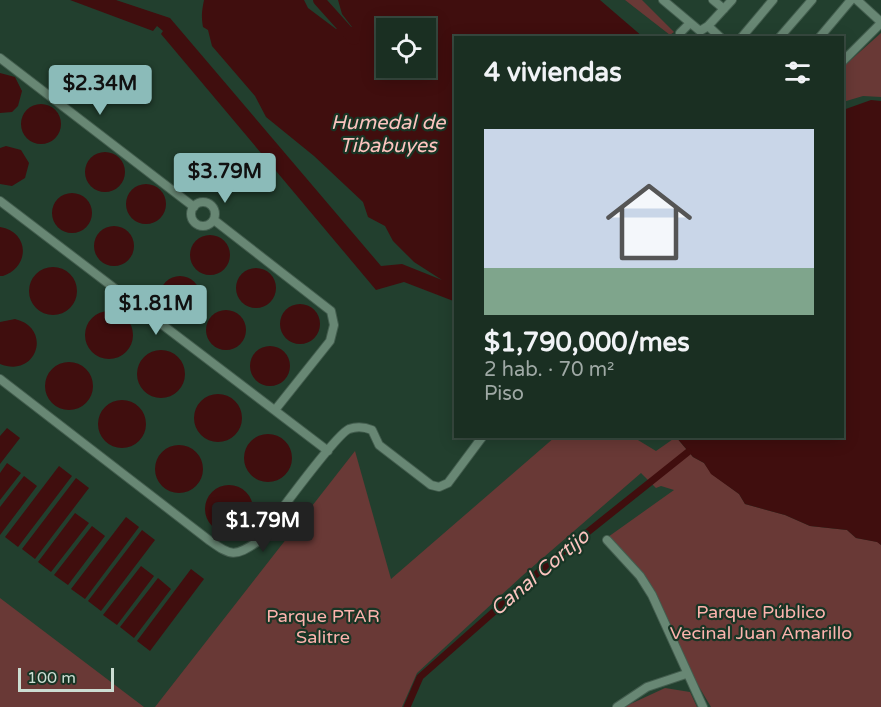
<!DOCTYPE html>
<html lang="es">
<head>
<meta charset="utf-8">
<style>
	body { margin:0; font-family:"Varela Round",sans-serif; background:#273b2f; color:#f1f3f6; height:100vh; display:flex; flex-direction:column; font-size:22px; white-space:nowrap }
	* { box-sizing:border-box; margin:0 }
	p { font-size:20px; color:#9fa9a5 }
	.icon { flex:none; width:33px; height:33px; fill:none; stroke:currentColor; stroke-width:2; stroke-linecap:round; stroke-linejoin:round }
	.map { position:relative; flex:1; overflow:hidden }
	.details { position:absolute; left:454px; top:36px; width:390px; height:402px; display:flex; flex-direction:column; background:#1a2f22; border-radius:0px; box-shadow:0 3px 15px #0003,0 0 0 2px #384a40 }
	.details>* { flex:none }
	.buttons { position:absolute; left:376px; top:18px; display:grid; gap:12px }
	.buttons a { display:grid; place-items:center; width:60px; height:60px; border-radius:0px; background:#1a2f22; box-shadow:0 3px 15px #0003,0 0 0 2px #384a40; font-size:30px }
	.scale { position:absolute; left:18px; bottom:15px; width:96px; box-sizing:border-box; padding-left:6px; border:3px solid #ccddd2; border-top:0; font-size:16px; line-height:21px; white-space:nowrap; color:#ccddd2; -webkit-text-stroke:4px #183525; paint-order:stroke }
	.price { position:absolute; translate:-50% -51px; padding:0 14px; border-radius:6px; background:#8bbbb9; color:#111; font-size:20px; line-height:39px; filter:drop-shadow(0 2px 3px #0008) }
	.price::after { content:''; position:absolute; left:50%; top:36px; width:18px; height:14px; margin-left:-9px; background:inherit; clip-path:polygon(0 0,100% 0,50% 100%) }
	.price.on { background:#222; color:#fff }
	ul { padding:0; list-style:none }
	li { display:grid; align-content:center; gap:12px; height:318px; padding:0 30px }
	li span { display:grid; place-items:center; height:186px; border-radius:0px; color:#555 }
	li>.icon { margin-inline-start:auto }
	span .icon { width:108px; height:108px; fill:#fffc; stroke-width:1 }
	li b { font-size:26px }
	h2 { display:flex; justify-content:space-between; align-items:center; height:72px; padding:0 30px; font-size:26px }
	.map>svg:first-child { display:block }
</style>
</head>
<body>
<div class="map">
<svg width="881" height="707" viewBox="0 0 881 707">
	<rect width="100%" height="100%" fill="#223f2e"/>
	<path fill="#693936" d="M625 0H642L674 32 670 35Z
		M881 33V97L863 96 843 102V67Z
		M555 437H633L656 451 676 437 693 457 704 463 712 474 739 494 745 504 785 515 810 526 847 530 856 538 878 542 881 545V707H711L685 663 645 579 608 537 674 490 661 486 656 488 641 473 522 576 417 673 402 707H155L355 451 391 579Z
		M0 598 144 707H0Z
		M665 688 690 692 697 707H624Z"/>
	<path fill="#400e0e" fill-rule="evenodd" d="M70 0H116L170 18 381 266 402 264 442 280 414 262 393 241 385 226 368 217 363 202 314 156 266 117 255 96 212 46 208 30 203 27C201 16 202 10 204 0H304L308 8 336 29 352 27 342 14 338 0H600L643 37 456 38V302L404 282 376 290 161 34 163 31 157 26 153 31ZM426 28V68H387V28Z
		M0 73 15 77 22 91 18 106 12 112 0 113Z
		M871 100 881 101V545L877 542 856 538 847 530 810 526 785 515 745 504 739 494 711 474 704 463 693 457 676 437 843 436V110Z
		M21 124a20 20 0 1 1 40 0a20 20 0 1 1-40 0Z
		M6 146 21 150 29 163 25 178 12 186 0 184V148Z
		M85 172a20 20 0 1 1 40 0a20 20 0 1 1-40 0Z
		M126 204a20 20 0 1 1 40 0a20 20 0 1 1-40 0Z
		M52 213a20 20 0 1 1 40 0a20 20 0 1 1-40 0Z
		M94 246a20 20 0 1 1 40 0a20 20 0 1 1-40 0Z
		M0 227C30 232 30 267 3 276H0Z
		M190 255a20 20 0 1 1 40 0a20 20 0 1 1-40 0Z
		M29 291a24 24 0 1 1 48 0a24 24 0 1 1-48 0Z
		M236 288a20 20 0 1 1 40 0a20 20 0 1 1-40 0Z
		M160 296a20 20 0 1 1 40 0a20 20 0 1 1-40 0Z
		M280 324a20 20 0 1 1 40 0a20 20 0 1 1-40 0Z
		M206 330a20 20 0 1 1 40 0a20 20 0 1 1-40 0Z
		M85 335a24 24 0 1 1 48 0a24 24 0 1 1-48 0Z
		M15 319C53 328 37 379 0 364V322Z
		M250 366a20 20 0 1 1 40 0a20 20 0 1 1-40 0Z
		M137 374a24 24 0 1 1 48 0a24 24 0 1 1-48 0Z
		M45 386a24 24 0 1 1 48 0a24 24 0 1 1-48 0Z
		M194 418a24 24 0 1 1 48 0a24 24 0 1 1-48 0Z
		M98 424a24 24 0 1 1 48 0a24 24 0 1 1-48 0Z
		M7 428 20 438 0 464V436Z
		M244 458a24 24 0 1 1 48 0a24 24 0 1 1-48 0Z
		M155 469a24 24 0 1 1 48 0a24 24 0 1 1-48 0Z
		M7 463 21 473 0 500V473Z
		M59 466 72 476 18 547 5 537Z
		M24 476 37 486 0 535V507Z
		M76 478 89 488 35 559 22 549Z
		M205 509a24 24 0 1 1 48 0a24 24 0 1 1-48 0Z
		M75 513 89 523 51 572 38 562Z
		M126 517 139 527 85 599 71 589Z
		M92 526 105 536 68 585 54 575Z
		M142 530 155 540 101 611 88 601Z
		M141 566 154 576 117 625 103 615Z
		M191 569 204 579 150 651 137 641Z
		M158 578 171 589 134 638 120 627Z"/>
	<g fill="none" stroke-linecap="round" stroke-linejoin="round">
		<path stroke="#400e0e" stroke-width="7" d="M407 707 420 677 549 563 688 452"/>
		<path stroke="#400e0e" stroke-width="12" d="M319 0 354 39"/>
		<g stroke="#435d4e" stroke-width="10">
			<path id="minor" d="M663 0 700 31 708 26 732 0
				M713 0 724 9
				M857 0 881 22
				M708 26 721 38
				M680 33 690 23
				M741 38 773 0
				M779 38 812 0
				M819 38 851 0
				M0 58 194 207
				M843 61 881 23
				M0 201 328 451
				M191 214a12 12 0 1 1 24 0a12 12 0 1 1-24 0Z
				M214 220 331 311 334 325 330 341 275 410
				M0 379 210 541C231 556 235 557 257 542 271 524 335 435 349 429 357 426 365 427 372 430L379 445 431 485 439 487 448 483 483 436
				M607 540 640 576 652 595 703 707
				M617 707 647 687 686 674"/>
		</g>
		<use href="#minor" stroke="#688774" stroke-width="8"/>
	</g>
	<g text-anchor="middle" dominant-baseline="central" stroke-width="4.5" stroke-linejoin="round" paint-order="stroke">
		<g font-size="18" fill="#fcb3ad" stroke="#183525">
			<text x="761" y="612">Parque Público<tspan x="761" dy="21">Vecinal Juan Amarillo</tspan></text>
			<text x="323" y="616">Parque PTAR<tspan x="323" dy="21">Salitre</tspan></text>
		</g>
		<g font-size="20" font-style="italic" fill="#fcc4bf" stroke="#183525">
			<text x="388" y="123">Humedal de<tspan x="388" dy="23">Tibabuyes</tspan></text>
			<text transform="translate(540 573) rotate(-40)">Canal Cortijo</text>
		</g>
	</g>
</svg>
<div class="buttons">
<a><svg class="icon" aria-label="locate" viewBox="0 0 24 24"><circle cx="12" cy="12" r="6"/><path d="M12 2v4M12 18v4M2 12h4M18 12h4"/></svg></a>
</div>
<div class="scale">100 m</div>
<b class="price" style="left:100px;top:116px">$2.34M</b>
<b class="price" style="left:225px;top:204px">$3.79M</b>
<b class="price" style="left:156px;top:336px">$1.81M</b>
<b class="price on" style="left:263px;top:553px">$1.79M</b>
<section class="details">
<h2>4 viviendas<svg class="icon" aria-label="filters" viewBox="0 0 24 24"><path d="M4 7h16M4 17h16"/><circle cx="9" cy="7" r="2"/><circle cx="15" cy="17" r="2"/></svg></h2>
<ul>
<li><span style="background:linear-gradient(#c9d6e8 75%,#7fa58c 0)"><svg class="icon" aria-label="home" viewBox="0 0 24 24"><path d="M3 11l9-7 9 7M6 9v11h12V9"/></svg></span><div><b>$1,790,000/mes</b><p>2 hab. · 70 m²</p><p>Piso</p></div></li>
</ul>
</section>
</div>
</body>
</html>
